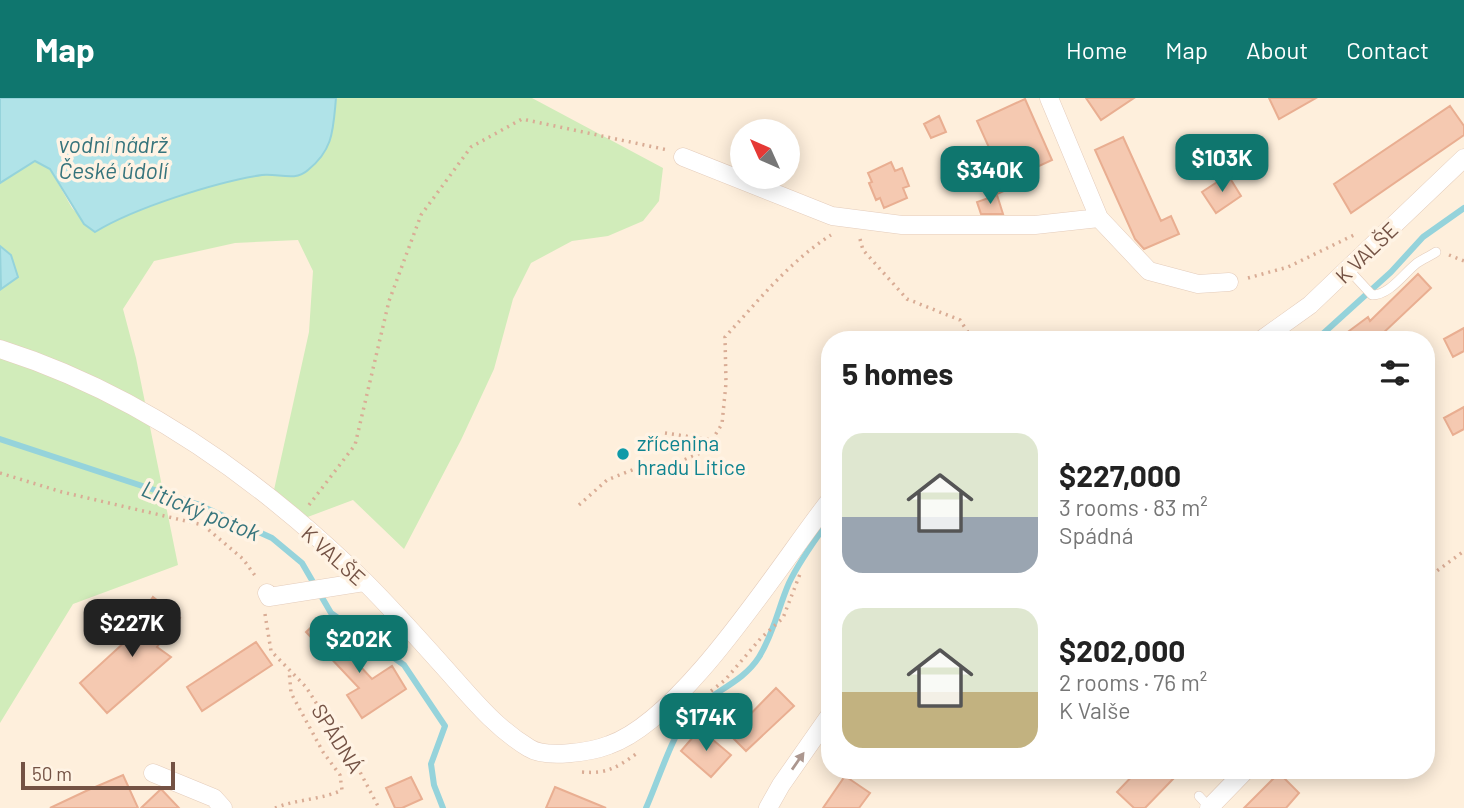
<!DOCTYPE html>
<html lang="en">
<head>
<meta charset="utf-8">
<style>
	body { margin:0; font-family:Barlow,sans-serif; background:#f6f6f6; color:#222; height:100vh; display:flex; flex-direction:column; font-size:26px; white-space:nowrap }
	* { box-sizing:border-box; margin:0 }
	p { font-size:23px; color:#767676 }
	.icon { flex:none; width:38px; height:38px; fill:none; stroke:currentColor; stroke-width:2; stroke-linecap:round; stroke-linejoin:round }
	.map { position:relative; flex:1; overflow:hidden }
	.sheet { position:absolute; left:821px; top:233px; width:614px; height:448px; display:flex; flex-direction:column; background:#fff; border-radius:28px; box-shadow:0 4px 18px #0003 }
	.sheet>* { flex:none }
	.needle { width:46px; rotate:315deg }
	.buttons { position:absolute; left:730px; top:21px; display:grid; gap:14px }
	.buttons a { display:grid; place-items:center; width:70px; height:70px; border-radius:50%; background:#fff; box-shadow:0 4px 18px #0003; font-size:35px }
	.scale { position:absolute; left:21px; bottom:18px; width:154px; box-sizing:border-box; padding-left:7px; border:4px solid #745244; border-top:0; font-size:19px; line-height:24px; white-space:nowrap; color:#745244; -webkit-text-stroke:5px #fff3e4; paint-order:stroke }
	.price { position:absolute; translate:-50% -60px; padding:0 16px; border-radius:14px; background:#0f766e; color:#fff; font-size:23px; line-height:46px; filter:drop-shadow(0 2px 4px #0008) }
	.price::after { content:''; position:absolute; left:50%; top:42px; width:21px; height:16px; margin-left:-10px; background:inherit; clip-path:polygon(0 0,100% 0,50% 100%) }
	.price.selected { background:#222; color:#fff }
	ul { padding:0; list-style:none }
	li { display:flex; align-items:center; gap:21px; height:175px; padding:0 21px }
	li span { display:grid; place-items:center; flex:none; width:196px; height:140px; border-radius:21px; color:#555 }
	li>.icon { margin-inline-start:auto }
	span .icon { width:84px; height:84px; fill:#fffc; stroke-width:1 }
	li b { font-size:30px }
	h2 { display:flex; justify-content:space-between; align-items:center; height:84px; padding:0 21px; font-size:30px }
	header { display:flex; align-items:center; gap:42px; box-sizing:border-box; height:98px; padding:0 35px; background:#0f766e; color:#fff }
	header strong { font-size:33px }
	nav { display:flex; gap:38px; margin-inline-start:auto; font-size:24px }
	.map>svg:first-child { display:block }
</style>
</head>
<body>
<header>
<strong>Map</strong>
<nav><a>Home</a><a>Map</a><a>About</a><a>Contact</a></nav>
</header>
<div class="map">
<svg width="1464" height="710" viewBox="0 0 1464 710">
	<rect width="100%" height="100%" fill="#feefdc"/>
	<path fill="#d1ecba" d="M336 0H532L663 70 659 103 643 123 608 138 572 143 531 165 513 201 494 271 461 342 404 451 353 402 297 423 272 401 309 234 313 173 298 142 235 145 154 163 123 211 136 260 178 467 73 506 0 625V191L18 179 11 157 0 148V85L35 63 50 71 72 110 95 134C134 110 216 84 262 77 278 75 295 84 308 72 334 51 333 31 336 0Z"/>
	<path fill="#b0e3e8" stroke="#95d3db" stroke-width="2" d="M0 0H336C333 31 334 51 308 72 295 84 278 75 262 77 216 84 134 110 95 134L84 126 50 71 35 63 0 85Z
		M0 148 11 157 18 179 1 191Z"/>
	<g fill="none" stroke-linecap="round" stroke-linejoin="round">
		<path stroke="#95d3db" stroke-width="6" d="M1316 242 1391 174 1423 139 1464 110
			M0 341 197 406 272 440 302 465 331 515 404 567 445 628 431 666 434 687 443 710
			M646 710C656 688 674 633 689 617 710 594 742 586 759 559 774 535 778 510 789 485 800 462 815 442 830 421"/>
	</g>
	<path fill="#f5c9b1" stroke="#e9ae91" stroke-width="2" d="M1086 0H1134L1101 22Z
		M1269 0H1316L1279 21Z
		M1025 1 1052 62 1028 73 1031 81 995 97 983 70 996 65 977 23Z
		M1450 8 1464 28V37L1351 115 1334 86Z
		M939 18 946 34 931 40 924 26Z
		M1123 39 1161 123 1171 118 1179 136 1144 151 1135 141 1095 52Z
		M891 64 895 73 902 70 909 88 903 90 907 100 884 110 880 100 876 102 869 85 872 84 868 75Z
		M1228 77 1241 98 1216 115 1202 94Z
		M997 97 1003 116H981L977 104Z
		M1418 176 1431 190 1380 238 1382 242H1337L1368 219 1370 223Z
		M1464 230V253L1453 259 1444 241Z
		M1464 309V331L1453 337 1444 320Z
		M153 499 180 520 157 549 171 559 107 615 80 585 128 541 146 518 143 513Z
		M318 523 372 581 392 568 406 591 362 620 347 597 359 590 306 534Z
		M256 544 272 567 202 613 187 589Z
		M776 590 794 608 746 653 730 637Z
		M700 631 731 657 711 679 681 653Z
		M1138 672H1165L1174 680 1145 710H1134L1117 694Z
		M1279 675 1299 695 1286 710H1244Z
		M123 677 138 710H50L86 693Z
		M845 678 870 695 859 710H823Z
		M411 679 422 701 402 710H395L386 690Z
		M555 689 606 710H546Z
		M161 691 179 710H141Z"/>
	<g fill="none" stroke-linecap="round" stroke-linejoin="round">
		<g stroke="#e4ccbb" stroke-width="10">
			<path id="service" d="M1348 171 1372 197C1390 197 1404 175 1417 165 1423 161 1430 158 1436 154
				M1199 698 1209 709"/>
		</g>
		<g stroke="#e4ccbb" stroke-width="19">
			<path id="minor" d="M1049 0 1099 120
				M683 59 832 118 902 127H1035L1099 120 1149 173 1198 186 1229 184
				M1261 242 1310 207 1464 60
				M0 251C139 295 262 383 365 484 392 511 418 540 443 568 470 598 494 629 529 650 546 661 591 654 609 647 684 621 779 467 830 402
				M267 495 269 499 364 484
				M153 675 214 700 223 710
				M768 710 781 687 830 617
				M1209 710 1246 672"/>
		</g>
		<path stroke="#d9ac95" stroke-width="3.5" stroke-dasharray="2 5" stroke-linecap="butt" d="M860 141 863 152 907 201 960 222 973 242
			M1449 157 1464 163
			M1248 180 1288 169 1354 137
			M665 335 712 342
			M0 375 62 394 203 427 243 461 256 479
			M309 407 355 347 389 203 421 117 471 49 522 21 668 52
			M579 407 607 382 637 370 670 368 705 353 722 326 726 285 725 239C758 203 790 163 831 137
			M1426 481 1464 453
			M265 516 271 553 306 589 359 672 379 710
			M711 593 725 582 761 540 783 520 800 476
			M582 674C607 676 616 670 636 656
			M275 710C297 701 321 702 342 692L340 677 323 654 291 595 289 572"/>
		<use href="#service" stroke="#fff" stroke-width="9"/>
		<use href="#minor" stroke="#fff" stroke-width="18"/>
	</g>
	<defs><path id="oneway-solid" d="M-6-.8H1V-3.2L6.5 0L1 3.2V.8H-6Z" transform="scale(1.75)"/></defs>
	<use fill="#ac978f" href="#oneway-solid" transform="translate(798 663) rotate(-55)"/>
	<circle fill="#0f9aa8" stroke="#fff3e4" stroke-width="2.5" cx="623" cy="356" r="7"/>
	<g text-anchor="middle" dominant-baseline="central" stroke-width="7" stroke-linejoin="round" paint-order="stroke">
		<g font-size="21" fill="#745244" stroke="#fff3e4">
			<text transform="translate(1366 154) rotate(-44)">K VALŠE</text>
			<text transform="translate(334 457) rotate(42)">K VALŠE</text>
			<text transform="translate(338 640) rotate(58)">SPÁDNÁ</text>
		</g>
		<g font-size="21" fill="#0d838f" stroke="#fff3e4" text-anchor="start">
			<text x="637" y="344">zřícenina<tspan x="637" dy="24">hradu Litice</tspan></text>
		</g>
		<g font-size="23" font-style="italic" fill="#36747c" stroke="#fff3e4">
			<text x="113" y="46">vodní nádrž<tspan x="113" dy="26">České údolí</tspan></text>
			<text transform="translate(201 412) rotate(22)">Litický potok</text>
		</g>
	</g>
</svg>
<div class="buttons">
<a><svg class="needle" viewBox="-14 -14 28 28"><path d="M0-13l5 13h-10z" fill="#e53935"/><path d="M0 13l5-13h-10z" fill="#767676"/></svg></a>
</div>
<div class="scale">50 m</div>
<b class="price" style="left:1222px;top:96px">$103K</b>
<b class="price" style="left:990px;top:108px">$340K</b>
<b class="price selected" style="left:132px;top:561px">$227K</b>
<b class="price" style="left:359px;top:577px">$202K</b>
<b class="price" style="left:706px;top:655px">$174K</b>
<section class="sheet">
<h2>5 homes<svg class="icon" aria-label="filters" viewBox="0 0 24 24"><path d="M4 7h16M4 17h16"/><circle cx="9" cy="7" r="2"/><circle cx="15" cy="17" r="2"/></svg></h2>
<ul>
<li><span style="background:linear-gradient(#dfe7d0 60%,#9aa5b1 0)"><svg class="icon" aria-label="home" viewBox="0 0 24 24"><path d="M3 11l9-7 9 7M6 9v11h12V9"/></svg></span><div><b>$227,000</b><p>3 rooms · 83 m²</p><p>Spádná</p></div></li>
<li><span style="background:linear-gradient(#dfe7d0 60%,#c2b280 0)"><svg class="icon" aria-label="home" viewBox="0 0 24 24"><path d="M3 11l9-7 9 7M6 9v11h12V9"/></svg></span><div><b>$202,000</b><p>2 rooms · 76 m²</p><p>K Valše</p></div></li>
</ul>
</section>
</div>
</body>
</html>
